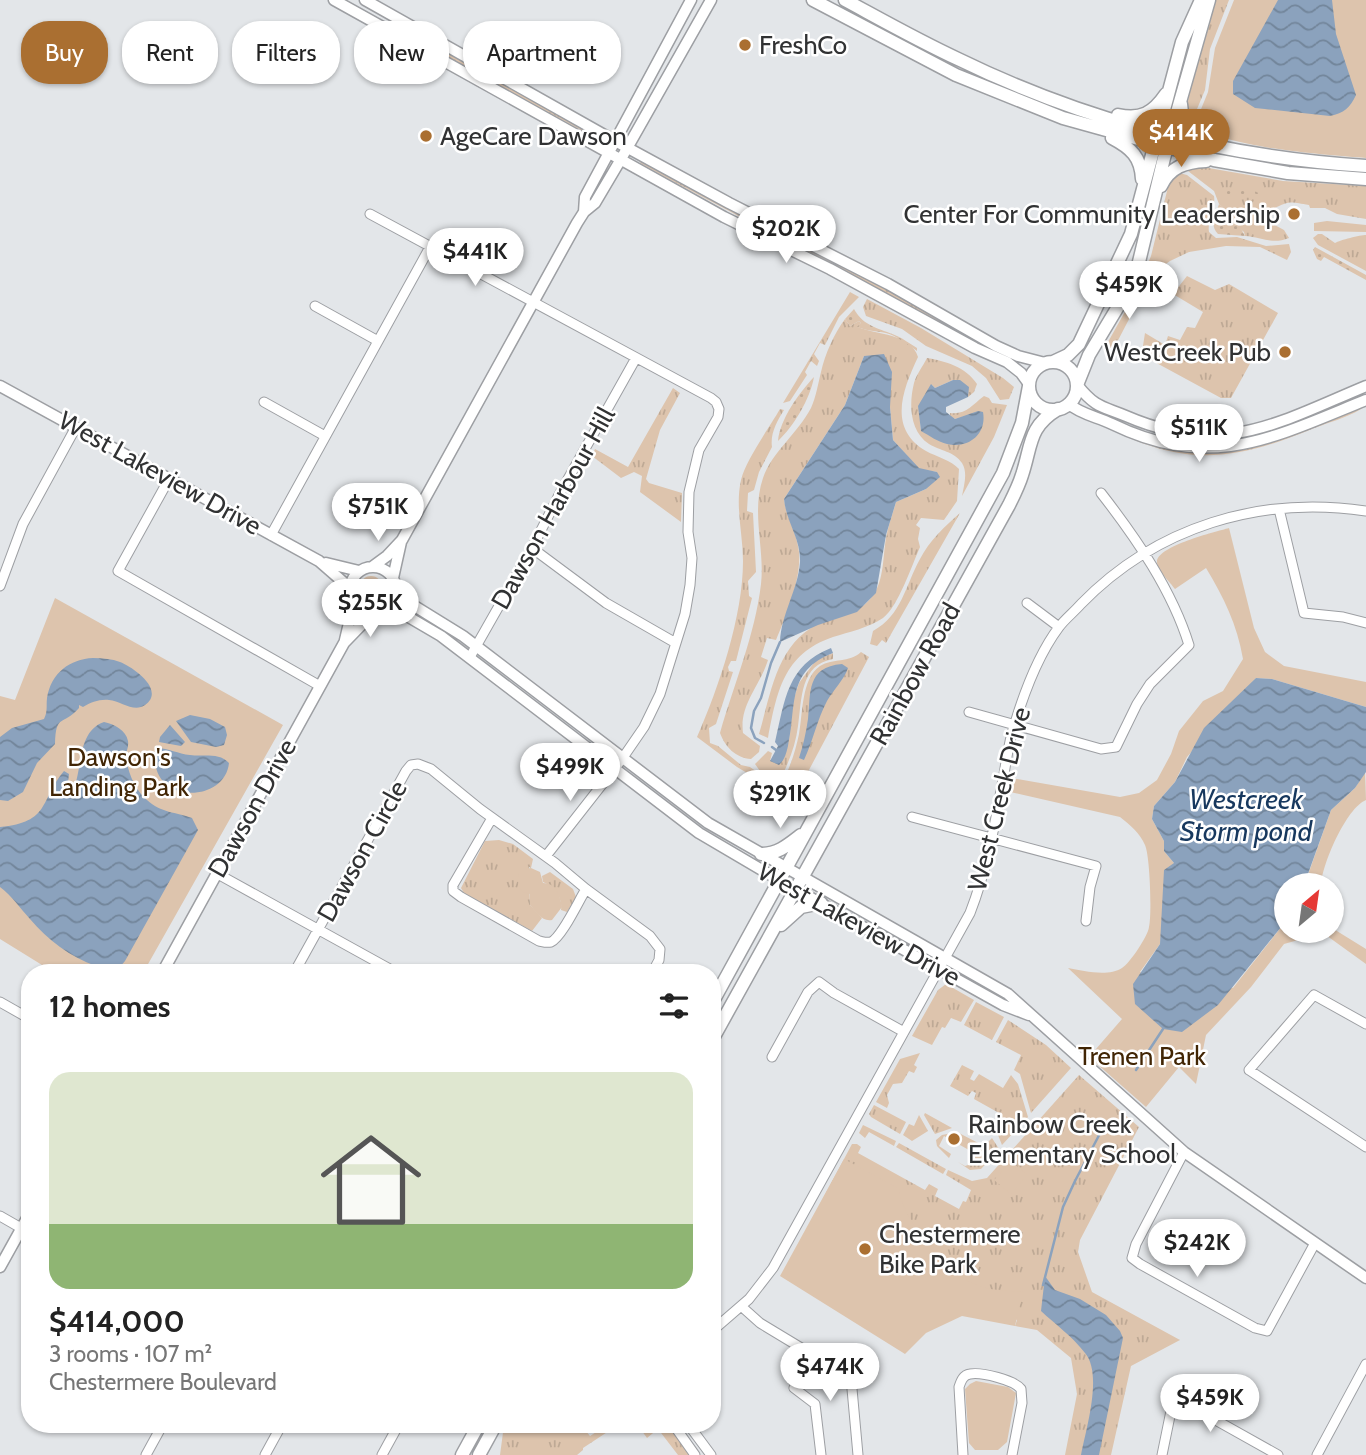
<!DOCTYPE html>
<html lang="en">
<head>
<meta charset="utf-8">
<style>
	body { margin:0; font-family:Cabin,sans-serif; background:#f2f2f2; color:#222; height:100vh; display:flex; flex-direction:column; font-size:26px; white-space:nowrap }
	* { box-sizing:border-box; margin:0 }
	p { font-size:23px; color:#767676 }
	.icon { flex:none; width:38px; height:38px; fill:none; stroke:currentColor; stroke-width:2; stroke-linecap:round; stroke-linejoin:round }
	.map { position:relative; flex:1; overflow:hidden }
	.details { position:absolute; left:21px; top:964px; width:700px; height:469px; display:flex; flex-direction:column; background:#fff; border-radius:28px; box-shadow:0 2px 5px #0004 }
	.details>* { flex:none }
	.banner { position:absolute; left:21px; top:21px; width:700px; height:63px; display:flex; gap:14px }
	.needle { width:46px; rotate:29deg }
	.tools { position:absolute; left:1274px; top:873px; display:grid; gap:14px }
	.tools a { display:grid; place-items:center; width:70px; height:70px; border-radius:50%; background:#fff; box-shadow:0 2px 5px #0004; font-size:35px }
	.price { position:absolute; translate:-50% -60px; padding:0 16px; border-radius:24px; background:#fff; color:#222; font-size:23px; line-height:46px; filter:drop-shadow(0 2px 4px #0008) }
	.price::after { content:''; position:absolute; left:50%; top:42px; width:21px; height:16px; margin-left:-10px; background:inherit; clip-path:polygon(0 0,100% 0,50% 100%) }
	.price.on { background:#aa6f31; color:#fff }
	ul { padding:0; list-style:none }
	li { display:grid; align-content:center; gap:14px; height:371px; padding:0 28px }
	li span { display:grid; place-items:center; height:217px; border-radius:21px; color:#555 }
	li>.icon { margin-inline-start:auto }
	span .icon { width:126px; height:126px; fill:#fffc; stroke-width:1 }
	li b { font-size:30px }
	h2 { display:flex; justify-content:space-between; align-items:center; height:84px; padding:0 28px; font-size:30px }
	.chip { padding:0 24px; border-radius:28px; background:#fff; box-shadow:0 2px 5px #0004; font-size:24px; line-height:63px }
	.chip.on { background:#aa6f31; color:#fff }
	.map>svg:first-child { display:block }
</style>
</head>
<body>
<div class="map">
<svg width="1366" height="1455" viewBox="0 0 1366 1455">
	<defs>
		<pattern id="grass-tufts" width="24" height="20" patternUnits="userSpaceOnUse" patternTransform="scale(1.75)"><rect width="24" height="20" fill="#ddc4ad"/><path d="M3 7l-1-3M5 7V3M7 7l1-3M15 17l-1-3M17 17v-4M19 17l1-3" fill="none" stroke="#bea995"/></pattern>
		<pattern id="garden-dots" width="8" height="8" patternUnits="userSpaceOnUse" patternTransform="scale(1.75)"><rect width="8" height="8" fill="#ddc4ad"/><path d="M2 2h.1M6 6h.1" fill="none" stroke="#bea995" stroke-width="1.8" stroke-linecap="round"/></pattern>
		<pattern id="water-waves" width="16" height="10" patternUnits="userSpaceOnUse" patternTransform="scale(1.75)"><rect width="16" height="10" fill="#8ba2bd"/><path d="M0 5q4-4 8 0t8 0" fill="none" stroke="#72859a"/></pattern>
	</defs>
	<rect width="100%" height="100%" fill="#e3e6e9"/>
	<path fill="url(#grass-tufts)" d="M1213 0H1229L1210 49 1205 90 1192 121 1187 109 1189 94Z
		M401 27 600 138 599 140 399 30Z
		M642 160 948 322 946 326C845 270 741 219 640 163Z
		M1197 166 1283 181 1366 186V219L1337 214 1325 208H1310L1309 205C1291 202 1290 200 1273 209L1271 223 1284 230 1289 238C1272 245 1261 237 1245 236L1244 232 1234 224 1233 216 1219 204 1214 191 1188 171 1182 170Z
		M1179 173 1187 175 1214 196C1216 209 1207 219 1209 232L1216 238 1237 237 1266 246 1289 244 1291 252 1287 260 1260 247 1226 246 1189 252 1170 261 1153 273 1113 350 1107 347 1108 342 1136 292 1151 256 1168 187 1173 178Z
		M1318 234H1322L1335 243C1340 240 1360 235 1366 235V271L1318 245 1313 238Z
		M1187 276 1215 290 1229 284 1278 313 1231 398H1221L1151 360 1142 352 1145 333 1165 345 1168 336 1180 340 1187 327 1195 328 1203 312 1173 294Z
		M850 292 859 297 839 317 825 345 820 343 814 354 819 361 817 366 811 361 805 372 807 375 790 401 783 403Z
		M867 299 921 328 1003 378 1014 387 1009 399 1000 400 986 378 972 366 926 346 902 329 866 316 863 307Z
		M845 319 850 326 859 321 861 323 858 327C876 335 911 333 918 357 903 389 887 428 926 451 937 457 951 460 959 469L957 501 944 520 921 518 916 525 920 528 918 539 920 547C912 565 898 607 883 618 868 628 849 632 833 637 783 654 777 692 768 738L759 734C771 694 776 645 818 624 839 614 859 616 873 595 884 581 883 555 886 538 888 526 893 513 896 502L926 489 937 472 919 469 893 440 890 407 864 356 845 405 784 499C786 516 795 529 798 546 804 573 787 614 776 640L767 638 761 657 768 660C760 686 739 705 743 733L760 746 759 752 751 759C736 758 725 747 720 733 734 684 755 635 761 584 765 549 751 513 763 478 772 452 798 433 811 408 816 397 818 384 821 372 825 354 834 334 845 319Z
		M927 358C945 361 966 367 977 384L974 392 968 397 953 380 935 388 932 385 920 422 921 431 965 416 955 419 950 416V413C966 415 972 405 984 396L989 398 992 403 1007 405 994 437 962 496C964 485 968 473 962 463 954 451 940 451 929 444 909 431 909 403 914 383 916 375 923 366 927 358Z
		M673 388 680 393 660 430 646 479 649 483 682 493 681 522 640 492 642 476 634 472 621 478 592 456 595 449 628 467Z
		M1366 405C1354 416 1329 422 1312 429 1222 466 1176 465 1090 419 1111 426 1128 438 1149 445 1229 469 1294 435 1366 405Z
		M780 409 784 410C777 421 770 434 772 447L759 472 754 490 748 493 747 511 753 513 756 572 748 581 749 596 752 598 736 661H731L728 667 729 671 733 672 716 724 709 728 710 743 718 746 741 765 750 767 760 774 774 778H786L785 776C792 763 796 748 799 734 803 714 801 679 820 666 833 658 849 663 861 652L869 657 801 785 788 797 737 767 697 737C719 687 743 616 743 561 743 534 735 507 741 480 746 460 769 428 780 409Z
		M960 513 886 643 882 640 877 646 870 644 873 631C902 615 905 586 920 559 929 541 945 526 960 513Z
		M360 587a11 11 0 1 1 22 0a11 11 0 1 1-22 0Z
		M833 653V659C800 665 802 698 798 726 796 743 790 759 783 774L773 776 760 771 755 764 768 751 772 753 770 761 789 739 793 701 799 683 816 660Z
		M499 840 513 844 533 859 531 868 529 867 530 905 542 918 532 931 464 893 461 888 485 841Z
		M550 872 573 889 576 897 567 912 561 910C563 898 554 886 543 882L542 876Z
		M946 984 974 1000 961 1022 951 1018 945 1028 942 1027 932 1045 912 1036 938 990Z
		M976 1002 1004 1017 992 1040 964 1025Z
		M1008 1020 1046 1045 1071 1068 1031 1113 1020 1074 1014 1070 1021 1055 996 1042Z
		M920 1053 914 1065 917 1067 914 1073 909 1071 902 1083 893 1084 887 1095 889 1103 887 1108 876 1102 900 1059Z
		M962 1065 974 1071 970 1079 974 1081 979 1074 1003 1088 1011 1075 1018 1084 1028 1117 1002 1145 996 1130 992 1127 999 1113 974 1099 976 1093 972 1091 968 1096 950 1086Z
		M1079 1075 1139 1127 1080 1240 1078 1252 1092 1292 1180 1340 1131 1366 1111 1455H1065L1077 1394 1071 1358 1037 1330 1015 1326 1017 1320 819 1206 852 1144H857L861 1147 858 1153 925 1190 929 1184 938 1189 935 1196 959 1209 963 1201 966 1202 971 1190 946 1175 948 1170 972 1181 987 1178Z
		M874 1105 906 1122 900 1134 871 1117 869 1114Z
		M925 1113 952 1128 935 1134 924 1115Z
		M919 1115 928 1131 912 1141 903 1135 909 1124 914 1126Z
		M863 1125 896 1141 894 1146 869 1132 865 1138 859 1133Z
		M957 1132 984 1146 992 1138 999 1149 981 1169 970 1170 958 1162 965 1166 971 1164 976 1154 944 1136 939 1146 951 1154 949 1158 937 1146 936 1140 942 1135Z
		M899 1143 946 1169 943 1174 896 1147Z
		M504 1425H581L590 1436 607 1425H618L583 1448V1450L577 1455H500Z
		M626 1425H667L690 1455H678L658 1429 647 1438 639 1427 632 1431Z"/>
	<path fill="#ddc4ad" d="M1234 0H1366V158C1327 155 1224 148 1195 124L1208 92 1215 48Z
		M1327 221 1366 225V232L1314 231V223Z
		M1229 528 1254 628 1265 652 1284 666 1366 682V707L1272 679 1256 678 1187 757 1175 782 1154 806 1152 819 1164 841V851L1174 863 1160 944 1140 972 1233 988 1286 921V931H1332V928L1366 949V964L1323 933 1284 944 1251 987 1206 1035 1196 1084 1179 1067 1146 1107 1089 1057 1122 1019 1068 968C1084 971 1108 977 1122 968 1130 963 1148 936 1149 927 1152 914 1150 856 1145 845 1140 833 1130 825 1120 817L1010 792 1011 778 1120 797 1139 793 1157 780 1171 754 1179 731 1203 701 1223 691 1243 659C1237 624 1224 598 1206 568L1175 589C1170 582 1157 570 1157 562 1157 546 1215 532 1229 528Z
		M55 598 283 725 143 973H55L0 939V696L15 700Z
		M1365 772 1366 800C1346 808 1322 865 1321 885L1304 886 1331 810 1355 788Z
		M531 868 540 872 543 883C556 883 560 895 562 907L552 920C542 922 536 912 530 905V894L523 892 518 886 519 873 523 869Z
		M844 1159 899 1189C901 1214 936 1258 956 1274 962 1279 972 1283 980 1286 993 1291 1009 1291 1023 1292L1015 1326 962 1316 926 1333 905 1354 780 1276Z
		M1011 1161 1027 1175 1011 1194 994 1180Z
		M976 1381 1008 1387 1016 1393 1007 1442 998 1450H975L969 1443 965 1389 970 1384Z"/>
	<path fill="url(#garden-dots)" d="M1225 189 1253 190 1260 194 1258 197H1234L1225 194Z
		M1219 204 1230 213 1234 224 1240 227 1245 236 1218 234C1209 225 1216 215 1219 204Z
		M1315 247 1366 275V280L1324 257 1321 261 1317 259 1313 250Z
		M854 309C864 327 879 328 897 336 904 339 910 344 917 348V351C907 344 897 336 886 333 876 331 867 331 857 327L861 323 859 321 850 326 845 319Z
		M814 377C810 399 794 426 778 441 780 419 799 393 814 377Z"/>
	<path fill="url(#water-waves)" d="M1278 0H1332L1336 34 1356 95C1350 108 1344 113 1330 116L1255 108 1233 94V81Z
		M884 354 892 372 890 407 893 440 919 468 937 472 940 477 926 489 896 502 886 535 876 593 857 612 818 625 780 642C781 614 798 590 800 562 801 539 786 522 784 499L845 405 864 356Z
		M953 380H960L969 387 968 397 946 407V412L955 419 978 411 983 412C987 434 969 449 947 444 938 442 930 436 921 431L918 406 931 384 935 388Z
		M831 648 833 653C786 671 797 706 788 746 786 754 785 759 779 765L770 761 778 746 775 742C785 700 787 665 831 648Z
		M93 658C103 658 112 659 120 662 133 667 166 690 145 705 134 713 121 701 109 700 100 699 91 702 83 707L79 705V708C62 727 56 713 55 744L37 763 23 792 8 801 0 800V737L12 728 44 719C48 711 46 706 47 698 51 673 70 659 93 658Z
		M842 664 848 668C844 680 833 690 827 701 817 720 813 741 804 760L799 758C803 746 806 733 808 719 811 693 806 667 842 664Z
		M1256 678 1272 679 1366 707V772L1355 788 1331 810 1304 885 1286 886V921L1218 1005 1182 1032 1163 1029 1135 1004 1133 984 1160 944 1164 870 1174 863 1164 851V841L1152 819 1154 806 1175 782 1204 728Z
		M190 715 210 719 225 727 227 735 224 745 216 747 191 742 176 721Z
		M104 722C114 724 126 730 128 741 129 747 126 751 126 757 128 773 135 790 147 800 161 813 176 812 192 818L198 830 125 961C117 972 109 970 96 966 70 957 48 940 30 919 20 908 12 896 0 887V827C51 822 39 801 64 771L69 774 67 791 71 794C84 773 75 732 104 722Z
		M170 725 185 742 181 746 159 742 160 737Z
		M156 748C169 748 178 754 190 755 203 757 219 752 229 763 225 805 145 805 156 748Z
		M1045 1276 1055 1290 1080 1299 1106 1315 1120 1331 1123 1338 1099 1455H1081C1086 1429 1103 1374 1085 1353 1073 1337 1055 1324 1041 1311Z"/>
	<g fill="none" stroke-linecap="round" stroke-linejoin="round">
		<path stroke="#8ba2bd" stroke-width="2.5" d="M764 743 755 738 751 728 754 711 761 698 771 663 780 642
			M772 747 776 750
			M1136 1070 1163 1029
			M1043 1285 1063 1207 1075 1181 1106 1122"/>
		<g stroke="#9d9fa3" stroke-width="11">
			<path id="minor" d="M370 214 711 398 716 402 719 409 718 417 699 450 689 492 688 532 692 558 690 585 685 614 660 694 644 727 622 759 546 856
				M315 306 378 341
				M264 402 325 436
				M169 479 118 571 320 686
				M1279 509 1304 613 1343 617 1366 623
				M271 535 430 247
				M532 548 606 603 674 642
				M0 586 23 524 76 427
				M1027 603 1059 627
				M470 657 532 548 559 495 636 358
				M969 712 1101 749 1116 747 1137 704 1150 684 1189 645C1172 590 1136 538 1101 493
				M912 817 1096 866 1090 887 1086 921
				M492 818 453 885V891L461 897 539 941C544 942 546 943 551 942 562 937 579 900 586 889
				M216 873 397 973
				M294 973 406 771 411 765 418 764 431 769 480 809 555 863 586 889 650 936 660 949 659 960 652 973
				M0 1002 30 1019
				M1366 1024 1314 995 1249 1070 1366 1147
				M772 1057 808 992 819 982 834 993 904 1032
				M1184 1152 1136 1244 1132 1258 1140 1264 1255 1328 1267 1331 1315 1243
				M0 1216 21 1228
				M741 1306 760 1323 851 1378 858 1455
				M712 1331 749 1299 773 1268 970 913C986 872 994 829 1002 785 1006 765 1008 743 1015 723 1025 690 1038 655 1059 627 1065 619 1074 612 1081 604 1156 527 1260 495 1366 511
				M814 1356 794 1388 815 1404 821 1455
				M673 1424 695 1455
				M688 1424 711 1455
				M146 1455 163 1424
				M265 1455 282 1424
				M382 1455 399 1424
				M963 1455 959 1387C961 1381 963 1375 970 1374 982 1372 1014 1380 1021 1389L1022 1403 1012 1455
				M1162 1455 1171 1411 1177 1404H1187L1278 1455
				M1317 1455 1366 1364"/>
		</g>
		<g stroke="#9d9fa3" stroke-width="13">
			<path id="tertiary" d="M334 0 724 217 830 269 975 348 1007 362 1021 373 1029 384
				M365 0 615 141 729 203 888 284 996 346 1018 356 1045 363
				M584 212 585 197 691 0
				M0 386 319 561 350 588
				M1078 386C1096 408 1102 406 1126 416 1223 458 1277 423 1366 386
				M1069 404C1080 414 1098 417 1112 424 1211 472 1272 438 1366 400
				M326 563 359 571
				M372 567 387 556 402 540 577 223 584 212 595 203 621 159 711 0
				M350 590a23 23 0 1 1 46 0a23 23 0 1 1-46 0Z
				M393 578 401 542
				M396 590 408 602 463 636 708 823 1008 994 1184 1152 1366 1278
				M383 610 400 612 441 636 699 833 779 880 1003 1005 1029 1015
				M345 640 354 602
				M162 973 344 643 374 612
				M0 1267 30 1213"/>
		</g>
		<g stroke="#9d9fa3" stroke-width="15">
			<path id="secondary" d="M813 0 956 75 1063 118 1214 160 1288 173 1366 179
				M845 0C882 20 919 41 958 59 1087 122 1223 157 1366 166
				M1181 104C1182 124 1194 134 1211 142
				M1118 115C1141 120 1153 113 1166 94
				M1112 138C1131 148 1141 157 1142 179
				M1161 186C1170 167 1185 162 1206 161
				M1053 362 1068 355 1079 344 1131 234 1182 42 1201 0
				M1029 386a24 24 0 1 1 48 0a24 24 0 1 1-48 0Z
				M1077 385 1089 355 1122 300 1138 266 1164 158 1209 0
				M761 854C778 854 788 845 801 835
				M781 925 801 907 821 903
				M712 1003 1003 473 1022 423 1029 386
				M712 1040 1009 505C1014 495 1019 485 1022 475 1032 445 1028 427 1058 409
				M462 1455 479 1424
				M479 1455 496 1424"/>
		</g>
		<use href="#minor" stroke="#fff" stroke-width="9"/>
		<use href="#tertiary" stroke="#fff" stroke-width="10"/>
		<use href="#secondary" stroke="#fff" stroke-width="12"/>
	</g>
	<g fill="#aa6f31" stroke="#fff" stroke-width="2.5">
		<circle cx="745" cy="45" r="7"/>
		<circle cx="426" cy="136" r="7"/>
		<circle cx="1294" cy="214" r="7"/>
		<circle cx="1285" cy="352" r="7"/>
		<circle cx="954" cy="1139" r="7"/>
		<circle cx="865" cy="1249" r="7"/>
	</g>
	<g text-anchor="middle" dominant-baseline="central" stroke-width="5" stroke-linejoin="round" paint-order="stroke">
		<g font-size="26" fill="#313233" stroke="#fff" text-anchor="start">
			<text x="759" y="45">FreshCo</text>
			<text x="440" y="136">AgeCare Dawson</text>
			<text x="1280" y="214" text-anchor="end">Center For Community Leadership</text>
			<text x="1271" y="352" text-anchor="end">WestCreek Pub</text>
			<text x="968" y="1124">Rainbow Creek<tspan x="968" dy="30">Elementary School</tspan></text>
			<text x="879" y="1234">Chestermere<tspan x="879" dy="30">Bike Park</tspan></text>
		</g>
		<g font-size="26" fill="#313233" stroke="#fff">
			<text transform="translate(160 473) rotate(29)">West Lakeview Drive</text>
			<text transform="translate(553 508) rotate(-61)">Dawson Harbour Hill</text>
			<text transform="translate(915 674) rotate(-61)">Rainbow Road</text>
			<text transform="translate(999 799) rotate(-76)">West Creek Drive</text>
			<text transform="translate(252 808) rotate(-61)">Dawson Drive</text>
			<text transform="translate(362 851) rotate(-61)">Dawson Circle</text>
			<text transform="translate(859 924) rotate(29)">West Lakeview Drive</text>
		</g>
		<g font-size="26" fill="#412504" stroke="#fff">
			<text x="119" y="757">Dawson's<tspan x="119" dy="30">Landing Park</tspan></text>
			<text x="1142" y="1056">Trenen Park</text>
		</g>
		<g font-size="28" font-style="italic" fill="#17385e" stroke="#fff">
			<text x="1246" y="799">Westcreek<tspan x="1246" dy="32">Storm pond</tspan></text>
		</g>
	</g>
</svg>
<div class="tools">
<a><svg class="needle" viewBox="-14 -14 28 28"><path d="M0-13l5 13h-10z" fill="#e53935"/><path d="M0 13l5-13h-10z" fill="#767676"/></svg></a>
</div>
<b class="price on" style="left:1181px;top:169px">$414K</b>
<b class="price" style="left:786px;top:265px">$202K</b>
<b class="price" style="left:475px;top:288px">$441K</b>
<b class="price" style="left:1129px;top:321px">$459K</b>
<b class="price" style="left:1199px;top:464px">$511K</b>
<b class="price" style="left:378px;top:543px">$751K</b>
<b class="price" style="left:370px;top:639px">$255K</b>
<b class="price" style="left:570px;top:803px">$499K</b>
<b class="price" style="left:780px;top:830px">$291K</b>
<b class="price" style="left:1197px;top:1279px">$242K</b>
<b class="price" style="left:830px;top:1403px">$474K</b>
<b class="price" style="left:1210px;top:1434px">$459K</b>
<div class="banner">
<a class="chip on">Buy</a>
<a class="chip">Rent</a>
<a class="chip">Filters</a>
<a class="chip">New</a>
<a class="chip">Apartment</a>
</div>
<section class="details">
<h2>12 homes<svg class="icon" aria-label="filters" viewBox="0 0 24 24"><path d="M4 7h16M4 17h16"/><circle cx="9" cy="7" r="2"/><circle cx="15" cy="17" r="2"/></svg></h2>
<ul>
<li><span style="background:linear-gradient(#dfe7d0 70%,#8fb573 0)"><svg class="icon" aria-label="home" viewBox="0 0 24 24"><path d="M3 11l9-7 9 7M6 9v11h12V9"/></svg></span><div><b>$414,000</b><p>3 rooms · 107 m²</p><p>Chestermere Boulevard</p></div></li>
</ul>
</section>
</div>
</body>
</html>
